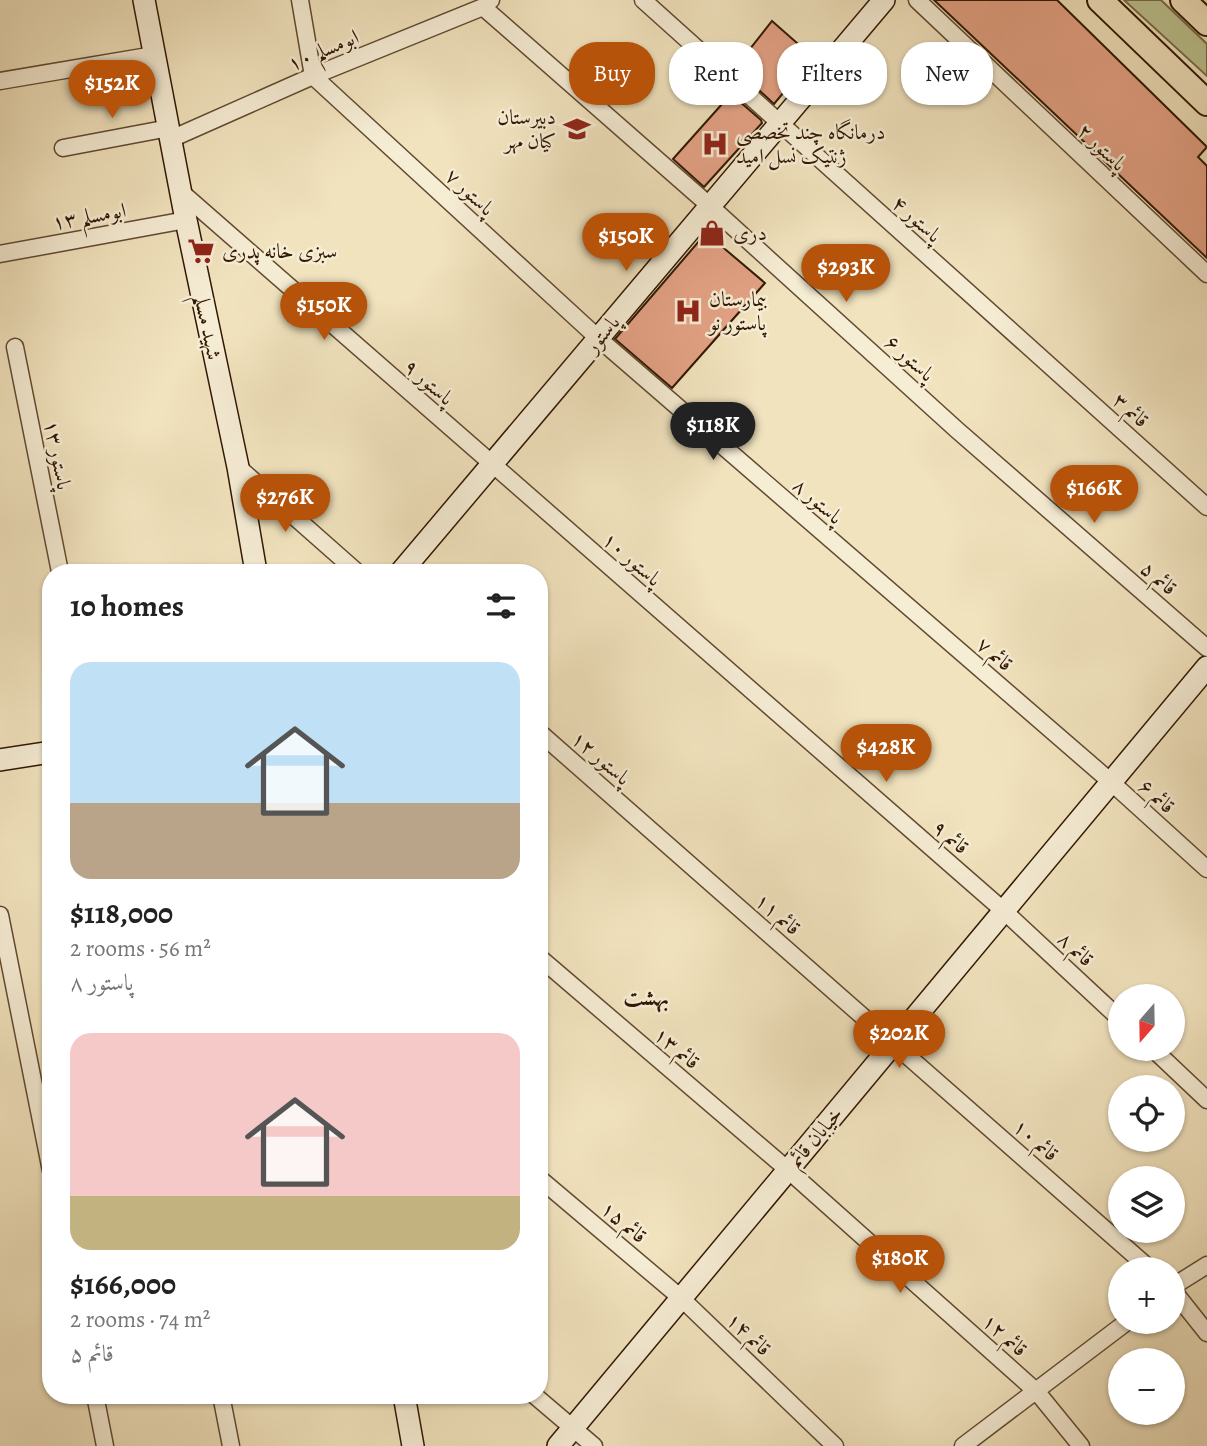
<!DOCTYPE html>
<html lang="en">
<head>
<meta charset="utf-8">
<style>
	body { margin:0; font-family:Alegreya,Amiri,serif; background:#f2f2f2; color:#222; height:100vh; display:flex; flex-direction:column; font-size:26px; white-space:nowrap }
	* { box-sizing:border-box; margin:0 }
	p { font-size:23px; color:#767676 }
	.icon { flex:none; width:38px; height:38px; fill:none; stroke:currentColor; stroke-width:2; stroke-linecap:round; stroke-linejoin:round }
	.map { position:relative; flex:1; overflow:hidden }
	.sheet { position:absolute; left:42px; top:564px; width:506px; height:840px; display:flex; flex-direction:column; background:#fff; border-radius:28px; box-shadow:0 2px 5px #0004 }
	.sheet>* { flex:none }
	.guide { position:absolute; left:569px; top:42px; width:532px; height:63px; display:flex; gap:14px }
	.needle { width:46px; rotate:200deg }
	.fabs { position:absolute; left:1108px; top:984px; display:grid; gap:14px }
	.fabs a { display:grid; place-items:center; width:77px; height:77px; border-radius:50%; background:#fff; box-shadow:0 2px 5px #0004; font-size:35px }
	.price { position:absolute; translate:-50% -60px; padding:0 16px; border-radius:24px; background:#b45309; color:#fff; font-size:23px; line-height:46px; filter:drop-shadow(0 2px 4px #0008) }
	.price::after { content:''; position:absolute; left:50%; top:42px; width:21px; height:16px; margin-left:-10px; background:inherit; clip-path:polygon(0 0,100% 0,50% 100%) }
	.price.selected { background:#222; color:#fff }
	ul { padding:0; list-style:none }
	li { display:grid; align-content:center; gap:14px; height:371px; padding:0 28px }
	li span { display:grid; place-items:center; height:217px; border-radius:21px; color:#555 }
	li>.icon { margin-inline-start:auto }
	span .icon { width:126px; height:126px; fill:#fffc; stroke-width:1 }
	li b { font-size:30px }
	h2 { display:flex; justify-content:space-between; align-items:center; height:84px; padding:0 28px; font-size:30px }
	.pill { padding:0 24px; border-radius:28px; background:#fff; box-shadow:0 2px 5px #0004; font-size:24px; line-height:63px }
	.pill.selected { background:#b45309; color:#fff }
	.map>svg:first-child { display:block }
</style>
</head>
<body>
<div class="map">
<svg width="1207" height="1446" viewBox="0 0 1207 1446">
	<rect width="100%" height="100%" fill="#f1e3be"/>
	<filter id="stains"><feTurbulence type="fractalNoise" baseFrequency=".00286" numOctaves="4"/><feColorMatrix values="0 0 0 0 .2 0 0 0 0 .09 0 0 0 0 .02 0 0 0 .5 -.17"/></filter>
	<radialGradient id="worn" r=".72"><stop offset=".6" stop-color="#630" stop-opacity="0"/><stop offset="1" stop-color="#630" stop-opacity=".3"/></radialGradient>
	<path fill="#bcc390" stroke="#766d49" stroke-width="2" d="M1124 0H1161L1207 44V76Z"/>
	<path fill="#e4a285" stroke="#311702" stroke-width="2" d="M934 0H1057L1207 147 1198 157 1207 166V258Z
		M772 21 813 57 774 104 735 68Z
		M731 94 761 120 762 123 704 187 673 159Z
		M706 233 765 283 672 388 615 339Z"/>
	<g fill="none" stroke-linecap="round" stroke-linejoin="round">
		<g stroke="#614a31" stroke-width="19">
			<path id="street" d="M300 0 313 76 598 338 1111 782 1207 869
				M643 0 1207 507
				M917 0 1207 274
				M483 7 710 206 957 430 1207 648
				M0 81 154 55
				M171 139 313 76 483 7 491 0
				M63 148 169 128
				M181 192 1004 911 1120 1019
				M0 254 186 220
				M15 347 60 572
				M238 467 357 572
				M539 732 1150 1269
				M0 915 51 1171
				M539 957 788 1170 1037 1392 1081 1446
				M1152 1048 1207 1100
				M539 1178 681 1298 835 1446
				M1172 1287 1207 1265
				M1172 1289 1207 1333
				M95 1395 105 1446
				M221 1395 231 1446
				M534 1395 594 1446
				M963 1446 1128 1321"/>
		</g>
		<g stroke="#311702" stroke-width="24">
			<path id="secondary" d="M144 0 186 220 238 467 256 572
				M401 572 884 0
				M0 760 51 752
				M404 1395 413 1446
				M558 1446 1207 667"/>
		</g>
		<g stroke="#311702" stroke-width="28">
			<path id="primary" d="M1100 0 1207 103
				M1183 0 1207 23"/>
		</g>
		<use href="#street" stroke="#f6edd5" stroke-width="16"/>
		<use href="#secondary" stroke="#f6edd5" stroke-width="21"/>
		<use href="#primary" stroke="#f1e3be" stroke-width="24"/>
	</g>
	<defs>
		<g id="school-bare" transform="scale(2.1)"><path d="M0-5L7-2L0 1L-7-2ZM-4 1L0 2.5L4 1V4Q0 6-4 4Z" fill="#8f2418" stroke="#f6edd5" stroke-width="2.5" paint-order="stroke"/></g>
		<g id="hospital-bare" transform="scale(2.1)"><path d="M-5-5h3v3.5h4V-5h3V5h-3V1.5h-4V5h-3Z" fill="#8f2418" stroke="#f6edd5" stroke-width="2.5" paint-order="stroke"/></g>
		<g id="shop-bare" transform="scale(2.1)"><path d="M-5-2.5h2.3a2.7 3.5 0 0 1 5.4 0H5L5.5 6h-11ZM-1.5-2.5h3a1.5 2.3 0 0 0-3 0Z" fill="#8f2418" stroke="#f6edd5" stroke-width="2.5" paint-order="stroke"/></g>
		<g id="supermarket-bare" transform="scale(2.1)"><path d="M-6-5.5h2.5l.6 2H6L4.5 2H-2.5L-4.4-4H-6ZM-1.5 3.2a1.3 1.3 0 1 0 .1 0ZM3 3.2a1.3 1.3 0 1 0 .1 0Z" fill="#8f2418" stroke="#f6edd5" stroke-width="2.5" paint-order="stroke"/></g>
	</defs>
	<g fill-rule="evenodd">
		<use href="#school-bare" x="577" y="129"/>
		<use href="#hospital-bare" x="715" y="144"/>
		<use href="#shop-bare" x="712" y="233"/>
		<use href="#supermarket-bare" x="201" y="251"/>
		<use href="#hospital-bare" x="688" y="311"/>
	</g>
	<g text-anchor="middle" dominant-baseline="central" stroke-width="5" stroke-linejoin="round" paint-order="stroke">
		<g font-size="21" fill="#311702" stroke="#f6edd5">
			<text transform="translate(323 50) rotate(-23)">ابومسلم ۱۰</text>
			<text transform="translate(1102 147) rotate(44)">پاستور ۲</text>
			<text transform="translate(470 192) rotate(43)">پاستور ۷</text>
			<text transform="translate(89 216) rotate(-10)">ابومسلم ۱۳</text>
			<text transform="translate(917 219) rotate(42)">پاستور ۴</text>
			<text transform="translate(208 327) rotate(78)">شهید مسلم</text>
			<text transform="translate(602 334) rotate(-50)">پاستور</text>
			<text transform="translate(910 358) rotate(42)">پاستور ۶</text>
			<text transform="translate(429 382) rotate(41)">پاستور ۹</text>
			<text transform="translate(1131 410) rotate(42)">قائم ۳</text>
			<text transform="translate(58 455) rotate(79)">پاستور ۱۳</text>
			<text transform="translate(818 501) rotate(41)">پاستور ۸</text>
			<text transform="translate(632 559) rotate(41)">پاستور ۱۰</text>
			<text transform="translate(1159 578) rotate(41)">قائم ۵</text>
			<text transform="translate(995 654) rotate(41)">قائم ۷</text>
			<text transform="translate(601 758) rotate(41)">پاستور ۱۲</text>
			<text transform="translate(1157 796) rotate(42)">قائم ۶</text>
			<text transform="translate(951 837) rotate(41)">قائم ۹</text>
			<text transform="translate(778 914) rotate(41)">قائم ۱۱</text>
			<text transform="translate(1076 949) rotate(43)">قائم ۸</text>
			<text transform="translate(677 1048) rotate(40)">قائم ۱۳</text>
			<text transform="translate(815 1137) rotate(-50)">خیابان قائم</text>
			<text transform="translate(1036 1140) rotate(41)">قائم ۱۰</text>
			<text transform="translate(624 1222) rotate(40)">قائم ۱۵</text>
			<text transform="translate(749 1334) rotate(44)">قائم ۱۴</text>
			<text transform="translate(1005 1335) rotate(42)">قائم ۱۲</text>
		</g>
		<g font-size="21" fill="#311702" stroke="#f6edd5" text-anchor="start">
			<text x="556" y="117" text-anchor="end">دبیرستان<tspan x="556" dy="24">کیان مهر</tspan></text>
			<text x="736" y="132">درمانگاه چند تخصصی<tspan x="736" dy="24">ژنتیک نسل امید</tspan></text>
			<text x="733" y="233">دری</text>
			<text x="222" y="251">سبزی خانه پدری</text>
			<text x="709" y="299">بیمارستان<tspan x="709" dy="24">پاستور نو</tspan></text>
		</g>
		<g font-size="23" font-weight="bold" fill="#311702" stroke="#f6edd5">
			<text x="646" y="997">بهشت</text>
		</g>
	</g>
	<rect width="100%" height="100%" filter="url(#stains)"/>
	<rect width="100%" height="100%" fill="url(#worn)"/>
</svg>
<div class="fabs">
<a><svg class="needle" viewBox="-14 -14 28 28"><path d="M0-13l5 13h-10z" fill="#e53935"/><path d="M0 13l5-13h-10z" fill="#767676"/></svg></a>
<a><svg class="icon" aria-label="locate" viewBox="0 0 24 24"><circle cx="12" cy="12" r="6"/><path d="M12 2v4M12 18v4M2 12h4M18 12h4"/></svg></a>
<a><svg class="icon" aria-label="layers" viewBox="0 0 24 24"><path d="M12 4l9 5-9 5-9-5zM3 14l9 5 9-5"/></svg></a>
<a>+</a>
<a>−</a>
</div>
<b class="price" style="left:112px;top:120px">$152K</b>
<b class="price" style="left:626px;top:273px">$150K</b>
<b class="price" style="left:846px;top:304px">$293K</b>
<b class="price" style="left:324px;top:342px">$150K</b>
<b class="price selected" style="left:713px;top:462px">$118K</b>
<b class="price" style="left:1094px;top:525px">$166K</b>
<b class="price" style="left:285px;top:534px">$276K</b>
<b class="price" style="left:886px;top:784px">$428K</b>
<b class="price" style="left:899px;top:1070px">$202K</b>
<b class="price" style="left:900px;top:1295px">$180K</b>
<div class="guide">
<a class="pill selected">Buy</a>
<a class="pill">Rent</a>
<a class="pill">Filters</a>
<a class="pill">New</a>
</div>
<section class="sheet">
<h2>10 homes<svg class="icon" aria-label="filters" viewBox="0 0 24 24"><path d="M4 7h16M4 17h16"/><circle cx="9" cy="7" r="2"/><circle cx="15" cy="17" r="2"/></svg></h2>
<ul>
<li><span style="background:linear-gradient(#bfe0f5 65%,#b9a48a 0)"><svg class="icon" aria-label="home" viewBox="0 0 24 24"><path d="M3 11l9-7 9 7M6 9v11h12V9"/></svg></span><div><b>$118,000</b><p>2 rooms · 56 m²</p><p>پاستور ۸</p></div></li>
<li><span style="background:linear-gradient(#f6c9c9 75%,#c2b280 0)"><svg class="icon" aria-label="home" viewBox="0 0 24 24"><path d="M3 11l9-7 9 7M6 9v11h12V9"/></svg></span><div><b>$166,000</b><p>2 rooms · 74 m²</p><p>قائم ۵</p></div></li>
</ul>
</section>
</div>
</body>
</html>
